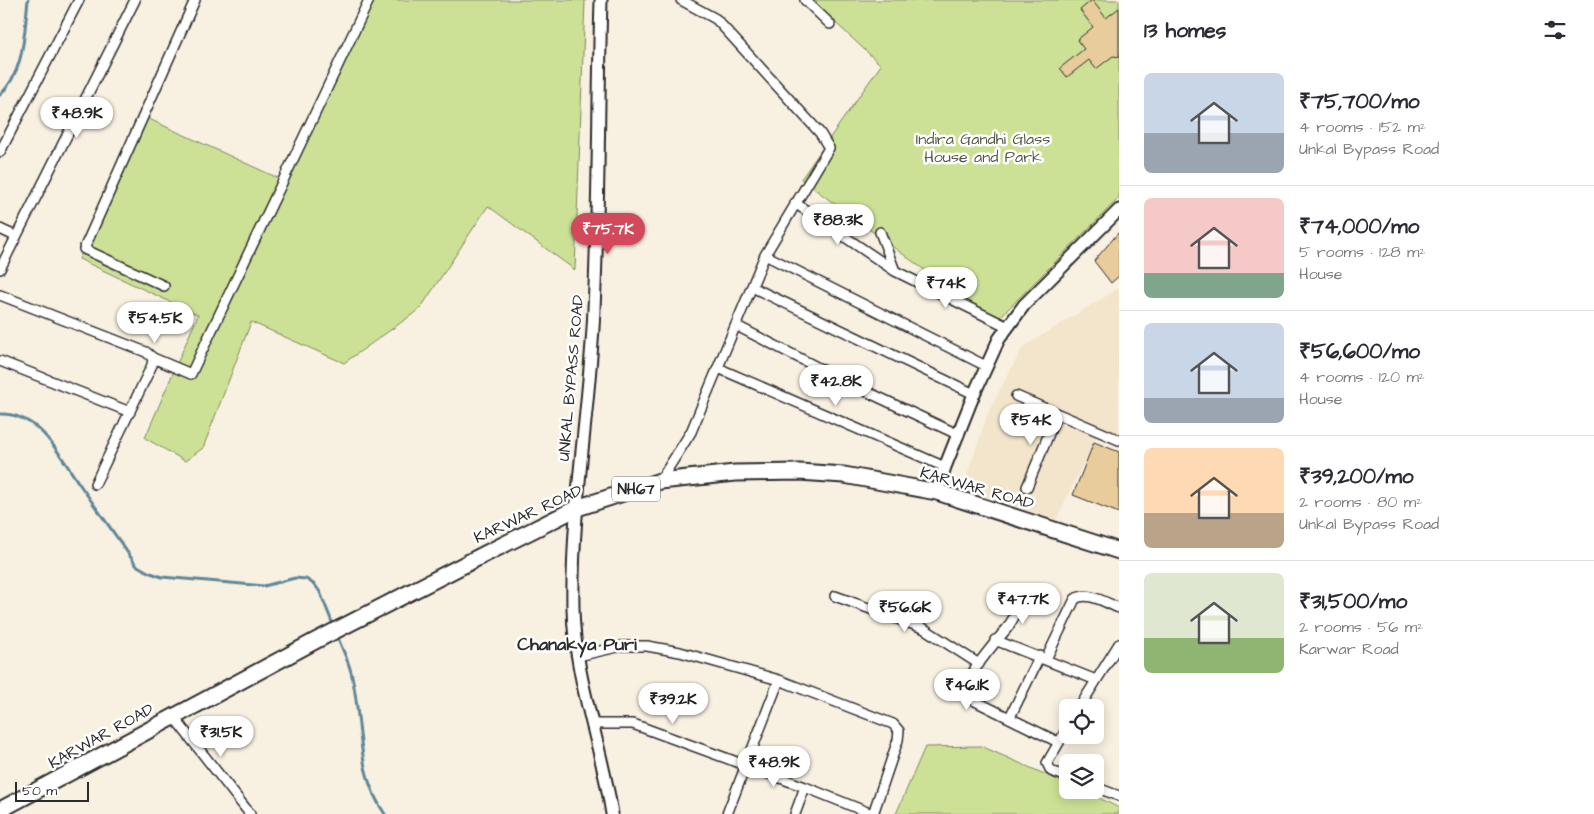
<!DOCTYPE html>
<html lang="en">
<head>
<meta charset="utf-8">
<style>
	body { margin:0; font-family:"Architects Daughter",sans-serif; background:#f7f7f7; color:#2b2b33; height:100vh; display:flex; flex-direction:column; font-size:19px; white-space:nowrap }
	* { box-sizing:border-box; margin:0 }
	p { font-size:16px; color:#7c7c81 }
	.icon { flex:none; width:28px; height:28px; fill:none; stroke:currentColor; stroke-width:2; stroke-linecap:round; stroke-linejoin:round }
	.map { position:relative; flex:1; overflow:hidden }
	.panel { display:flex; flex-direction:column; background:#fff; width:475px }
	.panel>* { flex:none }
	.buttons { position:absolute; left:1059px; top:699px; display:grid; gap:10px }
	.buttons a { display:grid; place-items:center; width:45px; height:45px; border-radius:8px; background:#fff; box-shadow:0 2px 12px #0003; font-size:25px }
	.scale { position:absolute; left:15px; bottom:12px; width:74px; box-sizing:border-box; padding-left:5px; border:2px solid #2b2b2b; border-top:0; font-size:14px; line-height:18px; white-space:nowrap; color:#2b2b2b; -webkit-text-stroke:4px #fff; paint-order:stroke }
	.price { position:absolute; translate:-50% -42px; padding:0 11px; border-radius:18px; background:#fff; color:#222; font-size:16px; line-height:32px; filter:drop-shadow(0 1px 2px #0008) }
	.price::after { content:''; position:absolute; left:50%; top:30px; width:15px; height:11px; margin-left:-8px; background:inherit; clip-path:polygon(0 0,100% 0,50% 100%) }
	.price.on { background:#d1495b; color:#fff }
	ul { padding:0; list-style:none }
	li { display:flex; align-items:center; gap:15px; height:125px; padding:0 25px }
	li+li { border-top:1px solid #e1e1e2 }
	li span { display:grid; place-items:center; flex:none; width:140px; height:100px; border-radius:8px; color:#555 }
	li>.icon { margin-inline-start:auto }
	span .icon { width:60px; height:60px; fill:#fffc; stroke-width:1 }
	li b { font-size:21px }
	h2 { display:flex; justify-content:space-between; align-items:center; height:60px; padding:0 25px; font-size:21px }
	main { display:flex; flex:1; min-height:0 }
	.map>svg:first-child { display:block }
</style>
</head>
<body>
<main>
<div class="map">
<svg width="1119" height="814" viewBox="0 0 1119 814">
	<rect width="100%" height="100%" fill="#f8f0e1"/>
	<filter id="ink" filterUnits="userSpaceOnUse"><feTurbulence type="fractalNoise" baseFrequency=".02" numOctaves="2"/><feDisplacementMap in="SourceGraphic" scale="10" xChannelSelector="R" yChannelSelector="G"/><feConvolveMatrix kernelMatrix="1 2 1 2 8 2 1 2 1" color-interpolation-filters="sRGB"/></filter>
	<g filter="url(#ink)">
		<path fill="#f3e5cc" d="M1119 288V443L1096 437 1056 520 962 489 989 410 1023 347Z"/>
		<path fill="#cce196" stroke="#7c8660" d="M365 0H585L575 270 488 206 420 309 344 363 251 322 203 448 185 461 145 438 198 315 79 259 147 118 278 178 285 167Z
			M811 0H1119V198L995 322 801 179 881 65Z
			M981 746 1067 784 1068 790C1086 790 1103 800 1119 808V814H896L925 747Z"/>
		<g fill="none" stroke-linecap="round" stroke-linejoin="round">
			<path stroke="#5f8799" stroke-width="3" d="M0 95C25 71 24 33 28 0
				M0 414C41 413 60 457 80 485 99 512 118 538 136 565L148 572 162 577 264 586 295 578 306 579 315 585 320 592 334 627
				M337 635C341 647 348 660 351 672 363 719 355 772 385 814"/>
		</g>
		<path fill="#e8cc9c" stroke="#2b2b2b" d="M1092 0 1106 18 1119 8V57L1113 56 1096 69 1089 60 1067 77 1060 68 1084 49 1077 40 1093 27 1080 10Z
			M1119 232V276L1111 283 1094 261Z
			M1094 442 1119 452V513L1073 495Z"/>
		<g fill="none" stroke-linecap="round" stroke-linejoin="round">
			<g stroke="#2b2b2b" stroke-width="12">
				<path id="street" d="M805 0 830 24
					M0 152 79 0
					M795 203 895 271 1008 327
					M0 229 15 236
					M880 232 895 271
					M765 255 986 366
					M0 269 135 0
					M164 286 84 249 195 0
					M752 287 974 394
					M0 295 146 352 153 358 152 365 95 484
					M737 326 842 380 959 435
					M153 358 191 374 369 0
					M0 361 130 412
					M718 368 945 467
					M1016 396 1119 440
					M660 481 691 432 765 255 829 148 820 133 716 19 681 0
					M1027 487 1057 414
					M1028 593C1021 604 1015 616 1008 627 997 641 963 677 965 696L1058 742
					M835 596 923 628 979 664
					M995 640 1096 680
					M578 656 622 646H647L680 652 779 680 893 724 899 731 898 740 873 814
					M1046 659 1075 599C1088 591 1106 603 1119 608
					M1079 708 1119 644
					M173 716 250 814
					M1010 717 1040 656
					M593 724H633L805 787 795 814
					M1068 727 1047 763 1051 771 1068 777
					M805 787 872 814
					M1095 787 1119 796
					M727 814 779 680"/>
			</g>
			<g stroke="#2b2b2b" stroke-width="15">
				<path id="secondary" d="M601 0C598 103 599 206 594 309 590 408 571 508 573 608 574 677 602 746 612 814
					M937 492 945 467 974 394 999 339 1024 305 1119 210"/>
			</g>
			<g stroke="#2b2b2b" stroke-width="19">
				<path id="highway" d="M0 810 317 640 485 554 577 508 660 481 735 473 799 472 844 475 937 492 1119 551"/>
			</g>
			<use href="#street" stroke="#fff" stroke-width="9"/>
			<use href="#secondary" stroke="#fff" stroke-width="11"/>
			<use href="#highway" stroke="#fff" stroke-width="15"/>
		</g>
	</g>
	<g text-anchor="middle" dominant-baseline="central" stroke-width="5" stroke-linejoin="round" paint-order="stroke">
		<rect fill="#fff" stroke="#6b6b6b" stroke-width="1" x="612" y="476.5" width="48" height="25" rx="4"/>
		<g font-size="15" font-weight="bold" fill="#2b2b2b">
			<text x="636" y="489">NH67</text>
		</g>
		<g font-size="16" fill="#535846" stroke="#fff">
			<text x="983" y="139">Indira Gandhi Glass<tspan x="983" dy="18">House and Park</tspan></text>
		</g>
		<g font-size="16" fill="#2b2b2b" stroke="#fff">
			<text transform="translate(571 378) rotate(-85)">UNKAL BYPASS ROAD</text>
			<text transform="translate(977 488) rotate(16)">KARWAR ROAD</text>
			<text transform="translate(528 514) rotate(-25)">KARWAR ROAD</text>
			<text transform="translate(101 736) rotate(-29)">KARWAR ROAD</text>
		</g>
		<g font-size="18" font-weight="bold" fill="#2b2b2b" stroke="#fff">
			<text x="577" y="644">Chanakya Puri</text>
		</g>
	</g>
</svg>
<div class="buttons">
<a><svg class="icon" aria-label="locate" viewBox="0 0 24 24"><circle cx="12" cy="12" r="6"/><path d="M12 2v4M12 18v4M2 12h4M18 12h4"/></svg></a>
<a><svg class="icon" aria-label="layers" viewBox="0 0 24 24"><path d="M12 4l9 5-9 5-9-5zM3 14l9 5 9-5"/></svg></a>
</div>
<div class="scale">50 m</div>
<b class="price" style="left:77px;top:139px">₹48.9K</b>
<b class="price" style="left:838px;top:246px">₹88.3K</b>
<b class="price on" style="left:608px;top:255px">₹75.7K</b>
<b class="price" style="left:946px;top:309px">₹74K</b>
<b class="price" style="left:155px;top:344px">₹54.5K</b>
<b class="price" style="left:836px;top:407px">₹42.8K</b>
<b class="price" style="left:1031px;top:446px">₹54K</b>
<b class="price" style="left:1023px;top:625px">₹47.7K</b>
<b class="price" style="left:905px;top:633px">₹56.6K</b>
<b class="price" style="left:967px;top:711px">₹46.1K</b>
<b class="price" style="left:673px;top:725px">₹39.2K</b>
<b class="price" style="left:221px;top:758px">₹31.5K</b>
<b class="price" style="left:774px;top:788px">₹48.9K</b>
</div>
<section class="panel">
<h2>13 homes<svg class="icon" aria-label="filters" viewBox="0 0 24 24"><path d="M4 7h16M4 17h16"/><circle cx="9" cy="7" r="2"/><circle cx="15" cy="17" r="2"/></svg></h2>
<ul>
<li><span style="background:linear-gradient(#c9d6e8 60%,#9aa5b1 0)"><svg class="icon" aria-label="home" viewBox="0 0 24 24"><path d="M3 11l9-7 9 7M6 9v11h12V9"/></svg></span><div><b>₹75,700/mo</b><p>4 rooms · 152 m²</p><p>Unkal Bypass Road</p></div></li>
<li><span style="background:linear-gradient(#f6c9c9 75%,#7fa58c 0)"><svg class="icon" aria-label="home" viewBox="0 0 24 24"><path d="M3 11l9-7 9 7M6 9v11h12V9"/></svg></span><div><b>₹74,000/mo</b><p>5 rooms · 128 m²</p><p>House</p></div></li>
<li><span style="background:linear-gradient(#c9d6e8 75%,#9aa5b1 0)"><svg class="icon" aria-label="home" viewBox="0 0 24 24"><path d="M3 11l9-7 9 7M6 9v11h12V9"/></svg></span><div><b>₹56,600/mo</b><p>4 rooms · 120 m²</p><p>House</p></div></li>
<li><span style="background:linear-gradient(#ffd9b3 65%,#b9a48a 0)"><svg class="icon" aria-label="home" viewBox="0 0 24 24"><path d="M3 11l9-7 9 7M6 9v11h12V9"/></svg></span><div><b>₹39,200/mo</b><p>2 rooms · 80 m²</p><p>Unkal Bypass Road</p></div></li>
<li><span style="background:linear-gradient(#dfe7d0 65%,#8fb573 0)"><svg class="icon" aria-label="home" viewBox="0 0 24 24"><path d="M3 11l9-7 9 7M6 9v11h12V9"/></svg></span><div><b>₹31,500/mo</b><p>2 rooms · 56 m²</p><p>Karwar Road</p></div></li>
</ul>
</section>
</main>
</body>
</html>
